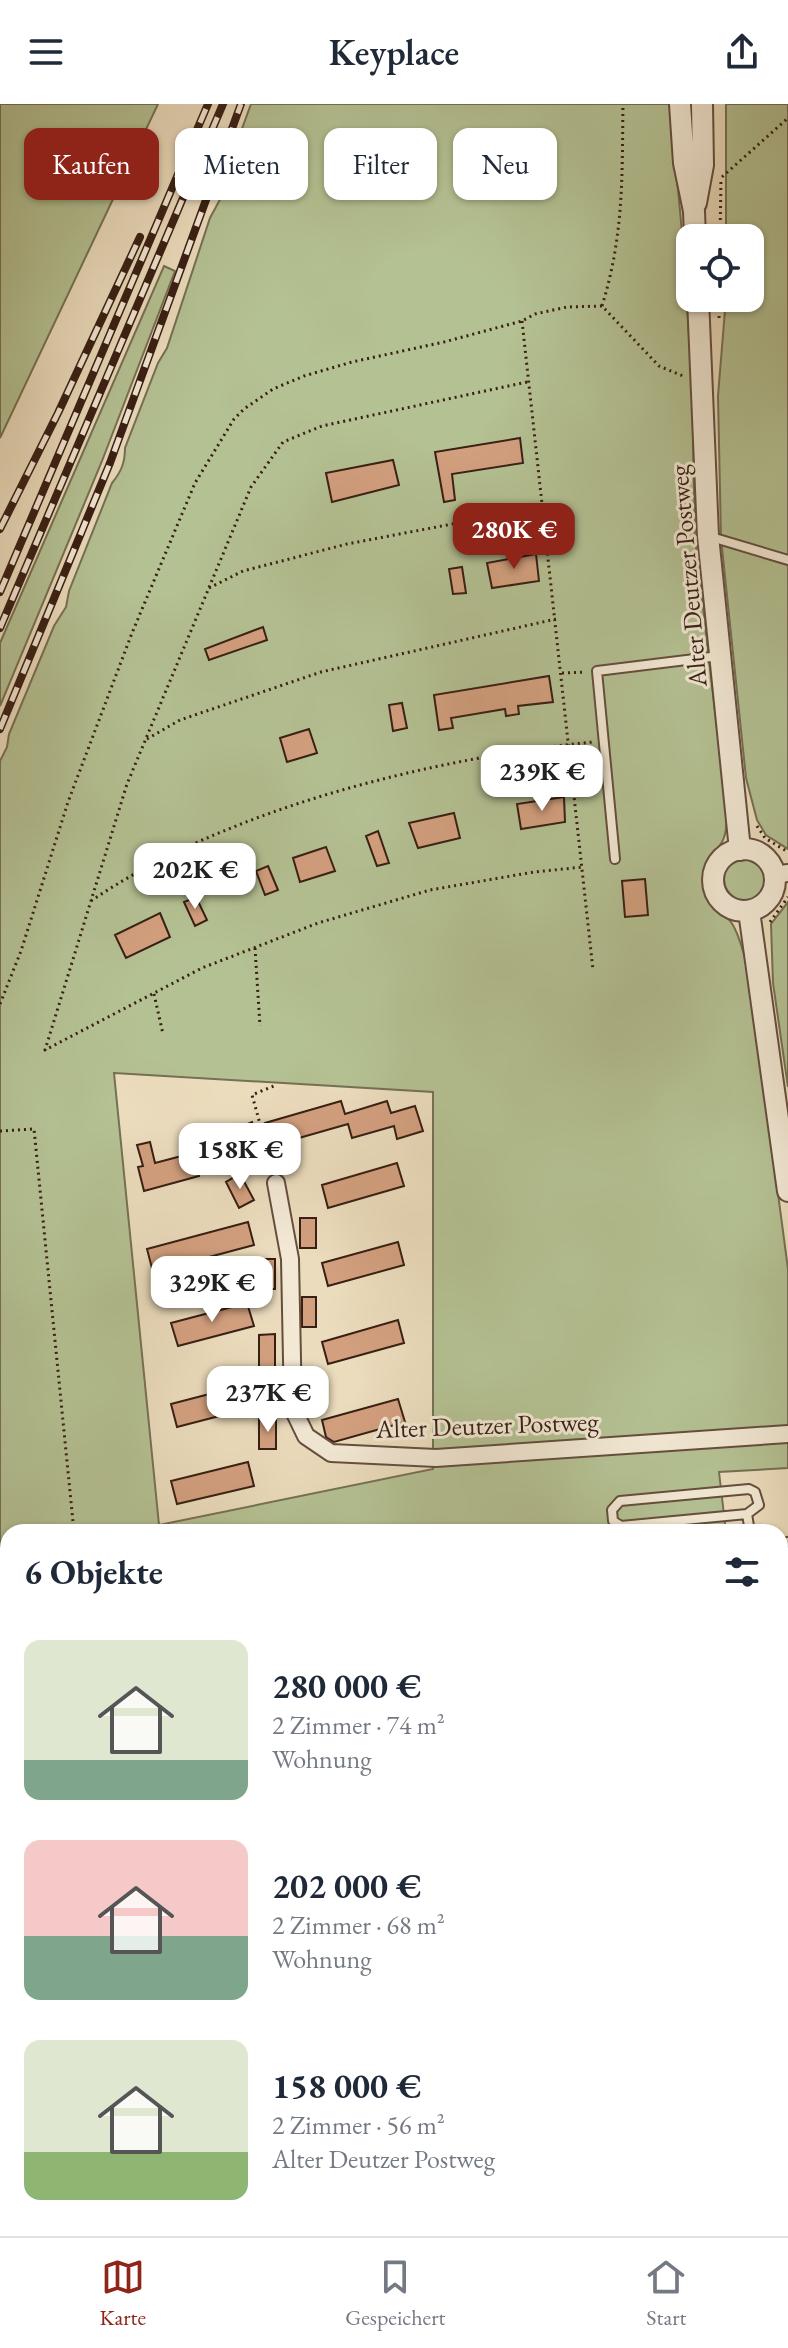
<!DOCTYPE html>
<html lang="de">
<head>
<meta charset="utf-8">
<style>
	body { margin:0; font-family:"EB Garamond",serif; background:#f6f6f7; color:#1f2937; height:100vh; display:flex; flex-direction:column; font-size:30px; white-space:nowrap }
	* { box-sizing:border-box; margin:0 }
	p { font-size:26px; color:#747a83 }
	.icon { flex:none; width:44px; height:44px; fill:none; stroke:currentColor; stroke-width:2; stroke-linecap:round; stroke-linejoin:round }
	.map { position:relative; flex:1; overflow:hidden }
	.side { position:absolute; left:0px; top:1420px; width:788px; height:712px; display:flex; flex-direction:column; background:#fff; border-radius:24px 24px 0 0; box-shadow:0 2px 6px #0004 }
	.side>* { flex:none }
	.guide { position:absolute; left:24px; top:24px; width:740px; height:72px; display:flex; gap:16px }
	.fabs { position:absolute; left:676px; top:120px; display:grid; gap:16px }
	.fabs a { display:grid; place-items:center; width:88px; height:88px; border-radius:16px; background:#fff; box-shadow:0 2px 6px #0004; font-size:40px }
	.price { position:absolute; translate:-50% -68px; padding:0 18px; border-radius:16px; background:#fff; color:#222; font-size:26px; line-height:52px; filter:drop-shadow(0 2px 4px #0008) }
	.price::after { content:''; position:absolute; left:50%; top:48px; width:24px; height:18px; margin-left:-12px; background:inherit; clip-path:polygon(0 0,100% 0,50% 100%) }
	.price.on { background:#8f2418; color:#fff }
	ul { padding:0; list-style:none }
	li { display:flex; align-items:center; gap:24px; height:200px; padding:0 24px }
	li span { display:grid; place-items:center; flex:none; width:224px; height:160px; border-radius:16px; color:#555 }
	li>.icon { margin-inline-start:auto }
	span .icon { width:96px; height:96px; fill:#fffc; stroke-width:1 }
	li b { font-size:34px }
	h2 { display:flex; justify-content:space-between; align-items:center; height:96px; padding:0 24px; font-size:34px }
	.chip { padding:0 28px; border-radius:16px; background:#fff; box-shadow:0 2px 6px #0004; font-size:28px; line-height:72px }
	.chip.on { background:#8f2418; color:#fff }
	header { display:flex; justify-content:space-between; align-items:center; height:104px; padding:0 24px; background:#fff; font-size:36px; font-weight:600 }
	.tabs { display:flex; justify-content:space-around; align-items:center; height:112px; border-top:2px solid #e0e1e3; background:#fff; font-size:22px; color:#747a83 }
	.tabs a { display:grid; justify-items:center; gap:4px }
	.tabs .on { color:#8f2418 }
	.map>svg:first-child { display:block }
</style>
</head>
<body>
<header><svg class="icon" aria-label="menu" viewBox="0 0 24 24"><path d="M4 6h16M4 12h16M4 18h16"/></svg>Keyplace<svg class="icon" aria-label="share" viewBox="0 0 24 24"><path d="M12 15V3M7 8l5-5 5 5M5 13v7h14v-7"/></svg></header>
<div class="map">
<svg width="788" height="2132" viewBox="0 0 788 2132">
	<rect width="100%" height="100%" fill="#ebdcbd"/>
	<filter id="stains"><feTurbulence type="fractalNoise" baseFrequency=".0025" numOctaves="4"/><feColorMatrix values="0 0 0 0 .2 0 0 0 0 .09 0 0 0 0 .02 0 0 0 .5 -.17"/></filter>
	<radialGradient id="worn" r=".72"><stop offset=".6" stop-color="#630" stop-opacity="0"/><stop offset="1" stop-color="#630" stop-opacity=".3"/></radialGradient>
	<path fill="#b4c193" stroke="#767054" stroke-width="2" fill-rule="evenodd" d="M0 0H158L0 334Z
		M251 0H670L683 139 692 278 695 434 725 694C726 708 729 725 722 738 713 754 703 755 704 777 705 799 725 805 734 823 742 838 745 855 749 871L788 1165V1364L719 1368 726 1428H8V2056L0 2046V657L7 643 9 630 54 522 66 503 69 487 112 379C121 368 125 359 125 344L158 259 167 244 210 114 223 90 224 74ZM114 969 433 988V1365L159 1421Z
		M726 0H788V745L766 731 757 716 746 674 721 434 718 292 726 194H750V134H726Z
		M164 162 175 167 102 357 0 602V539Z
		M724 775a21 21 0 1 1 42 0a21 21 0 1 1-42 0Z
		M788 798V983L773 879 771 820Z
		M59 2124H585V2132H65Z"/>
	<path fill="#d3a07f" stroke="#381f14" stroke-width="2" d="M520 334 523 359 452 370 455 396 444 398 435 348Z
		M393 356 399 381 332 398 326 369Z
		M536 450 539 477 492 484 487 459Z
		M462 463 466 489 453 490 449 465Z
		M263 523 267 536 209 556 205 545Z
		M549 572 553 598 518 602 519 610 506 612 505 605 451 614 453 624 439 626 434 591Z
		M402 599 407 624 393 627 389 601Z
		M309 625 317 649 287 658 280 634Z
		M564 693 565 718 521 725 517 700Z
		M454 709 460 734 418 744 409 719Z
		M378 727 389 759 377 762 366 732Z
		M326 743 335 767 300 778 293 754Z
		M268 762 278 786 265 791 256 767Z
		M645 775 648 811 625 813 622 777Z
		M196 793 207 816 195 822 184 798Z
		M160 809 170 833 126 854 115 831Z
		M341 997 345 1010 387 997 391 1009 415 1002 423 1027 397 1035 394 1022 352 1034 348 1020 271 1042 265 1019Z
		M252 1018 258 1033 231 1045 224 1030Z
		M150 1038 155 1059 193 1049 199 1072 144 1087 138 1063 143 1062 137 1041Z
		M397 1059 404 1082 328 1104 322 1081Z
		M240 1070 254 1096 239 1104 226 1078Z
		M300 1114H316V1144H300Z
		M248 1118 254 1141 153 1168 147 1145Z
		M398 1138 404 1161 328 1182 322 1159Z
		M259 1155H275V1185H259Z
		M302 1193H316V1223H302Z
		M247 1199 254 1222 178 1242 171 1219Z
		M398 1216 404 1239 328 1260 322 1238Z
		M275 1230V1266H259V1231Z
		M303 1272H316V1302H304Z
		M248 1280 254 1303 177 1323 171 1300Z
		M398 1295 405 1318 334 1338 326 1333 322 1316Z
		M276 1314V1345H259V1315Z
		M248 1358 254 1382 177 1400 171 1377Z"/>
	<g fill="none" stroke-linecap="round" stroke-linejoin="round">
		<g stroke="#654e3e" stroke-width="12">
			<path id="service" d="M708 432 788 456
				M615 755 597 567 719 552
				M749 1385 755 1388 759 1401 747 1410 621 1422 613 1417 612 1406 620 1397Z
				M747 1410 750 1428
				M780 1439 788 1438
				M780 1470 785 1504"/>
		</g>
		<g stroke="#654e3e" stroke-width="20">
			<path id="minor" d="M775 771 788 769
				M276 1079 290 1155 293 1305 306 1332 331 1349 436 1354 788 1330"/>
		</g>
		<g stroke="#654e3e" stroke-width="24">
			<path id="tertiary" d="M680 0 684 59 694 107 695 134
				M696 99 703 61 702 0
				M698 194 708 432 740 746
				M713 776a31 31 0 1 1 62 0a31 31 0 1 1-62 0Z
				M749 807 788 1087"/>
		</g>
		<g stroke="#381f14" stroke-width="32">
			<path id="motorway" d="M0 2110 8 2121"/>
		</g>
		<path stroke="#381f14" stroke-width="3" stroke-dasharray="2 4" stroke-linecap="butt" d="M722 73 788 14
			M720 134 721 74
			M602 202C624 131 622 72 623 0
			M719 214 720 194
			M522 217 593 866
			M527 278 322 322 283 338 251 383 127 680 45 946 202 864 318 819 430 786 534 768 583 763
			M209 484 243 467 347 440 542 403
			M562 569 585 568
			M147 635 180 616 321 568 556 515
			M757 722 765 734 788 748
			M91 797C225 705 432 654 593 638
			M770 818 788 793
			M255 844 260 922
			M154 890 163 930
			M0 900 21 847 68 698 132 529 195 379 234 315 244 305 273 285 304 272 352 258 444 238 522 217 535 210 567 203 602 202 659 262 683 272
			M0 1027 34 1025 74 1428
			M272 1063 252 991 276 981
			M0 1608 8 1604
			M0 1735 8 1747
			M0 1862 8 1873
			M201 2124 207 2132
			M294 2124 300 2132
			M455 2132 456 2124"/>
		<use href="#service" stroke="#f2e8d4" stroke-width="8"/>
		<use href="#minor" stroke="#f2e8d4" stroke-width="16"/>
		<use href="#tertiary" stroke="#f2e8d4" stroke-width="20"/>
		<use href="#motorway" stroke="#ebdcbd" stroke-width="28"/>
		<g stroke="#381f14" stroke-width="8">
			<path id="rail" d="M0 425 58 309 140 133
				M0 488 208 0
				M0 524 223 0
				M0 625 110 359 241 0"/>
		</g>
		<use href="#rail" stroke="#f2e8d4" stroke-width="5" stroke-dasharray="15" stroke-linecap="butt"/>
	</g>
	<g text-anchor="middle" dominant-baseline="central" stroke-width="6" stroke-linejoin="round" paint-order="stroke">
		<g font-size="26" fill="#381f14" stroke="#f2e8d4">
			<text transform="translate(688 472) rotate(-95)">Alter Deutzer Postweg</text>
			<text transform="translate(487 1321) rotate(-2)">Alter Deutzer Postweg</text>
		</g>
	</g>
	<rect width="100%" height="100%" filter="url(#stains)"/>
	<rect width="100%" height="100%" fill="url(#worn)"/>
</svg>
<div class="fabs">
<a><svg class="icon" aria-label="locate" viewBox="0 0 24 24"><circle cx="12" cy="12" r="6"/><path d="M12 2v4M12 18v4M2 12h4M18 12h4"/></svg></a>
</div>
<b class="price on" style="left:514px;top:467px">280K €</b>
<b class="price" style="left:542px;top:709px">239K €</b>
<b class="price" style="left:195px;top:807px">202K €</b>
<b class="price" style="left:240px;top:1087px">158K €</b>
<b class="price" style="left:212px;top:1220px">329K €</b>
<b class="price" style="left:268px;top:1330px">237K €</b>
<div class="guide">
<a class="chip on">Kaufen</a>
<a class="chip">Mieten</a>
<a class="chip">Filter</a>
<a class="chip">Neu</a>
</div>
<section class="side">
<h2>6 Objekte<svg class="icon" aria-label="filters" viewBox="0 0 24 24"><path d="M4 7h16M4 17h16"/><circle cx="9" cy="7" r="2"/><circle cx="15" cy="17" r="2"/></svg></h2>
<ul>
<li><span style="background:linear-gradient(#dfe7d0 75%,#7fa58c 0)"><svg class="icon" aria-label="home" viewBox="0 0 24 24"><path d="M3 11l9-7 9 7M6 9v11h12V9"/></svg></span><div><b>280 000 €</b><p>2 Zimmer · 74 m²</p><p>Wohnung</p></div></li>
<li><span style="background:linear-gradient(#f6c9c9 60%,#7fa58c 0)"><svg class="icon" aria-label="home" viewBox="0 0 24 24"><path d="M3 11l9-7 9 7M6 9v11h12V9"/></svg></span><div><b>202 000 €</b><p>2 Zimmer · 68 m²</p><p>Wohnung</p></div></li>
<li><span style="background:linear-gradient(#dfe7d0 70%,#8fb573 0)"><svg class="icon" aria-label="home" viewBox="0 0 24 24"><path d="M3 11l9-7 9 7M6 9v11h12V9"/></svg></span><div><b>158 000 €</b><p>2 Zimmer · 56 m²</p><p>Alter Deutzer Postweg</p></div></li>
</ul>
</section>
</div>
<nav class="tabs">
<a class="on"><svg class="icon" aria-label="map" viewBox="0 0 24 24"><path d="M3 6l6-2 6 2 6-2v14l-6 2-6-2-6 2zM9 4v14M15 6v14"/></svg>Karte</a>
<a><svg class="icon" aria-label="saved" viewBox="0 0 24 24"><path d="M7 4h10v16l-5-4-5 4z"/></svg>Gespeichert</a>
<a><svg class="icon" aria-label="home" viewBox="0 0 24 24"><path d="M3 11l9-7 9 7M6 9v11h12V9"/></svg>Start</a>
</nav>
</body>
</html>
